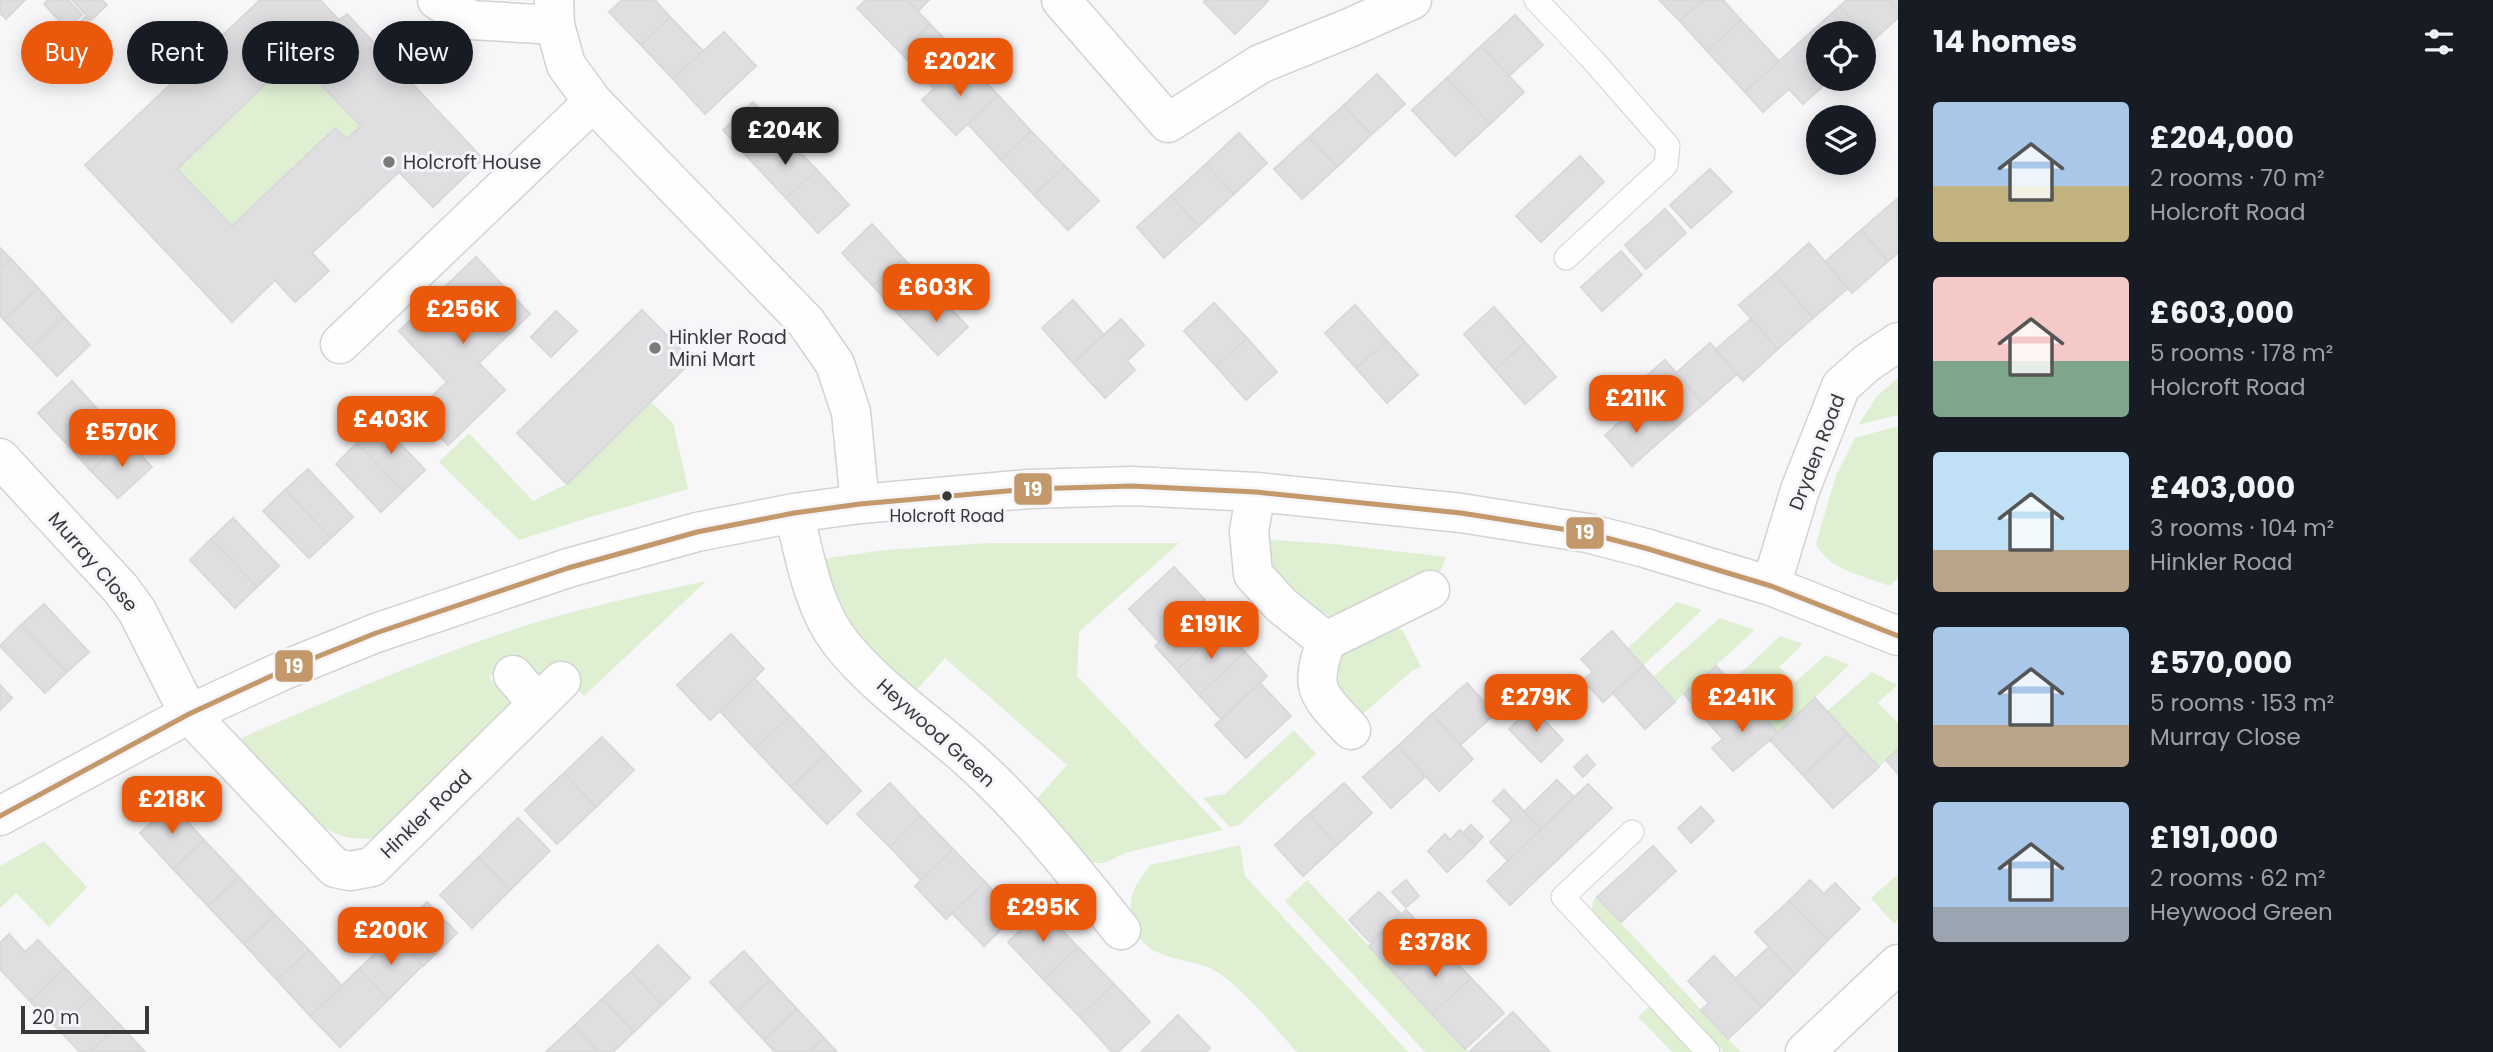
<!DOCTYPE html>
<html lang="en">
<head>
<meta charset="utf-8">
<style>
	body { margin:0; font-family:Poppins,sans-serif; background:#242831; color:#f1f3f6; height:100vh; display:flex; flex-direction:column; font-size:26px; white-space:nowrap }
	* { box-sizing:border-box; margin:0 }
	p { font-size:23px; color:#9ea1a6 }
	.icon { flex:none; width:38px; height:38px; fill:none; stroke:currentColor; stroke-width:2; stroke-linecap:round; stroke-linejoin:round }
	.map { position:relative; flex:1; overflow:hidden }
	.details { display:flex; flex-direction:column; background:#171b24; width:595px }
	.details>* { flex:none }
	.top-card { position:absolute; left:21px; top:21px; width:665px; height:63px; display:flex; gap:14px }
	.fabs { position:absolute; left:1806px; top:21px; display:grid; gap:14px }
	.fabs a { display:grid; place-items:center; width:70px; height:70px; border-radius:50%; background:#171b24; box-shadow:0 4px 18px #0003; font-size:35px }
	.scale { position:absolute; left:21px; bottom:18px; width:128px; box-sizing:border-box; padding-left:7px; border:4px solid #39393a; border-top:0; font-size:19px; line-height:24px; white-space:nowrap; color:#39393a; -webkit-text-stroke:5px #f6f5f9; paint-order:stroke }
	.price { position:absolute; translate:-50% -60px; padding:0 16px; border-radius:14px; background:#ea580c; color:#fff; font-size:23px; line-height:46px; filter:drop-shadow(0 2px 4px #0008) }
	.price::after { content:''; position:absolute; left:50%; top:42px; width:21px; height:16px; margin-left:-10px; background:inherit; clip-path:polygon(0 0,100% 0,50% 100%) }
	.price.selected { background:#222; color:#fff }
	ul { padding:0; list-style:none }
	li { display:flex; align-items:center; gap:21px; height:175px; padding:0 35px }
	li span { display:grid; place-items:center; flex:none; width:196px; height:140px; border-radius:7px; color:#555 }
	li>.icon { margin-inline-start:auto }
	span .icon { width:84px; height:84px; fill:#fffc; stroke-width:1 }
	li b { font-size:30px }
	h2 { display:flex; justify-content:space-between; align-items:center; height:84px; padding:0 35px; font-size:30px }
	.chip { padding:0 24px; border-radius:32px; background:#171b24; box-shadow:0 4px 18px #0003; font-size:24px; line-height:63px }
	.chip.selected { background:#ea580c; color:#fff }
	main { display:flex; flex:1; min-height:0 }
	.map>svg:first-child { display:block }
</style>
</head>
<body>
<main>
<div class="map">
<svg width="1898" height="1052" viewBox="0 0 1898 1052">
	<rect width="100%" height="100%" fill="#f7f6f8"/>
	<path fill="#deefd2" d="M308 43 317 53 304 66 361 126 347 139 334 128 232 226 177 169Z
		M1898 378V415L1858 425 1877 396Z
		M651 402 673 423 688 489 587 518 519 540 439 462 469 433 533 501 567 484Z
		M1898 426V578L1890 586C1864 576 1829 570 1816 544L1836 475 1855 438Z
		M1260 539 1333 544 1446 557 1440 572 1337 621 1277 582Z
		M990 543H1179L1079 632 1077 676 1223 830 1128 852 1104 863H1094L1086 858 1036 800 1067 765 945 658 915 692 840 619 822 559 884 550Z
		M706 581 584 696 558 669 542 683 514 653 489 677 515 708 382 837C334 846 311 820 282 787 268 771 253 755 239 739 325 702 411 664 500 634 567 611 637 596 706 581Z
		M1677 602 1702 610 1643 666 1627 649Z
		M1720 618 1755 630 1675 702 1653 677Z
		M1396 626 1403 631 1421 667 1412 671 1357 719 1333 694 1339 653Z
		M1780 636 1803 644 1779 667 1795 682 1826 655 1849 665 1778 733 1731 682Z
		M1872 672 1897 685 1878 703 1898 723V749L1879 767 1827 711Z
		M1294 730 1316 754 1239 825 1230 827 1203 798 1225 794Z
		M44 841 87 887 49 927 16 893 0 908V866Z
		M1240 845 1245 876 1408 1052H1297C1273 1026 1250 996 1222 975 1195 954 1144 966 1133 923 1126 895 1135 887 1150 865Z
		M1898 874V920L1894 924 1871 898Z
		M1307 880 1468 1052H1425L1285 901Z
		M1597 897 1728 1039 1741 1052H1724L1592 910 1593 901Z
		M1649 1006 1693 1052H1672L1638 1017Z"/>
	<path fill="#dfdfe1" stroke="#d9d9db" stroke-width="2" fill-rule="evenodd" d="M0 0H25L6 19 0 13Z
		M48 0H68L82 15 67 29 44 4Z
		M72 0H102L107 5 91 20Z
		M260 0H320L339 20 347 14 483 159 433 207 399 172 312 253 329 271 295 302 275 280 232 322 85 165ZM308 43 317 53 303 66 361 126 347 139 335 128 232 226 177 169Z
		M622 0H655L670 17 641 45 609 12Z
		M866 0H907L930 24 901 53 857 8Z
		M907 0H929L918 11Z
		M1205 0H1267L1268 1 1235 34 1204 2Z
		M1659 0H1703L1680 21Z
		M1703 0H1723L1741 20 1707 51 1680 21Z
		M1847 0H1888L1898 12V18L1871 42 1840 6Z
		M1888 0H1898V12Z
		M1840 6 1864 33H1818V42L1810 33Z
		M1515 15 1543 45 1509 76 1481 46Z
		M85 17 99 32 90 41 76 26Z
		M670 17 703 51 673 79 641 45Z
		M1741 20 1779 61 1745 92 1707 51Z
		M930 24 965 60 934 89 901 53Z
		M724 32 756 66 705 114 673 79Z
		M1810 33 1818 42V79H1831L1803 104 1789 89 1763 112 1745 92Z
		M1864 33 1871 42 1864 49Z
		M1481 46 1524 92 1490 124 1447 78Z
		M965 60 998 95 956 135 922 100Z
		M1377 74 1405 104 1371 135 1344 105Z
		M1447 78 1490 124 1455 156 1412 110Z
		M998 95 1031 131 1001 160 968 124Z
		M753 102 784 136 754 164 723 130Z
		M1344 105 1371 135 1337 167 1309 137Z
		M1031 131 1065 166 1034 195 1001 160Z
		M1239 133 1267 163 1234 194 1206 164Z
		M784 136 817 170 786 198 754 164Z
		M1309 137 1337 167 1302 199 1274 169Z
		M1580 156 1604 182 1541 242 1516 216Z
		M1206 164 1234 194 1199 226 1171 196Z
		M1065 166 1099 201 1068 230 1034 195Z
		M1710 169 1732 192 1691 228 1670 205Z
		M817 170 849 205 818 233 786 198Z
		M1171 196 1199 226 1164 258 1137 227Z
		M1897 199 1898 253 1888 261 1861 230Z
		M1665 209 1686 233 1646 269 1625 245Z
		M872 224 903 258 873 286 842 253Z
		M1861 230 1888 261 1852 293 1825 262Z
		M1809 243 1848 288 1813 318 1775 274Z
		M0 248 11 259 0 269Z
		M1621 251 1642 275 1602 311 1581 287Z
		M476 257 530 314 479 363 505 390 448 445 416 412 447 382 399 331Z
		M903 258 935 292 905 321 873 286Z
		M11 259 38 288 4 320 0 315V269Z
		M1775 274 1813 318 1778 349 1739 305Z
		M38 288 64 317 31 348 4 320Z
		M935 292 968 327 938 355 905 321Z
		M1073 300 1104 335 1073 363 1042 328Z
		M1214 303 1247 338 1216 366 1184 331Z
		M1355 305 1387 341 1356 368 1325 333Z
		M1494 307 1525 342 1495 370 1464 334Z
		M642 310 692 361 567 484 517 433Z
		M556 311 577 331 551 357 531 337Z
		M64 317 90 345 57 376 31 348Z
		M1121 319 1144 345 1127 361 1135 370 1105 398 1073 363Z
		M1751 319 1778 349 1743 381 1716 349Z
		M1247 338 1277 372 1246 400 1216 366Z
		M1387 341 1418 375 1387 403 1356 368Z
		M1525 342 1556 377 1525 404 1495 370Z
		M1710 343 1737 374 1703 404 1676 373Z
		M1665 360 1703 404 1667 435 1629 391Z
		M72 381 99 411 65 442 38 413Z
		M1640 404 1667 435 1632 466 1605 435Z
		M99 411 125 439 91 471 65 442Z
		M380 422 425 470 403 491 357 443Z
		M125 439 152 467 118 498 91 471Z
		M357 443 403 491 381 512 336 464Z
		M308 469 353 517 331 538 285 490Z
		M285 490 331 538 309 558 263 511Z
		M233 518 279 566 257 587 211 539Z
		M211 539 257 587 235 608 190 560Z
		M1174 567 1205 600 1159 642 1129 609Z
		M44 604 89 652 67 672 21 625Z
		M1200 604 1222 628 1177 670 1155 646Z
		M21 625 67 672 45 693 0 646Z
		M1222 628 1245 652 1199 695 1177 670Z
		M1612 631 1643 666 1603 702 1583 680 1593 672 1581 659Z
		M731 634 764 669 710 720 677 685Z
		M1245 652 1267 676 1221 719 1199 695Z
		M1643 666 1675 702 1645 729 1613 693Z
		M1716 666 1745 697 1713 728 1684 694Z
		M754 678 790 716 755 749 720 711Z
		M1260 683 1291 716 1246 758 1215 725Z
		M1467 683 1495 714 1460 745 1432 714Z
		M0 685 12 698 0 710Z
		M1745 697 1778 733 1733 771 1712 748 1723 739 1713 728Z
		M1815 698 1848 734 1803 775 1770 740Z
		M1532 707 1563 740 1541 762 1509 729Z
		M1432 714 1473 759 1439 791 1398 746Z
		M790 716 826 754 791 787 755 749Z
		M1848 734 1879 767 1833 808 1803 775Z
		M602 737 634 770 596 807 564 773Z
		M1398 746 1425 777 1391 808 1363 777Z
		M1898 749V774L1886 760Z
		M826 754 861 791 827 824 791 787Z
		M1587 755 1595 765 1583 777 1574 767Z
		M564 773 596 807 557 844 525 810Z
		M1557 780 1574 797 1541 829 1524 812Z
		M890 783 921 816 890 847 857 814Z
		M1344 783 1372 813 1337 845 1309 814Z
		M1588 784 1612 808 1510 905 1487 881Z
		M1504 790 1541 829 1508 861 1490 842 1512 820 1493 801Z
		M171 804 204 840 173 869 140 833Z
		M1701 807 1714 821 1691 843 1678 828Z
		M1309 814 1337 845 1303 876 1275 845Z
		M921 816 953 849 921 880 890 847Z
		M518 818 550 851 510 890 479 857Z
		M1471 825 1483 837 1476 844 1464 832Z
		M1460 830 1475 846 1447 872 1428 851 1445 834 1450 840Z
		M204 840 239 877 208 906 173 869Z
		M1653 846 1676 871 1621 922 1597 897Z
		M953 849 985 882 946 919 915 886Z
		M479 857 510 890 472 928 440 895Z
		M239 877 275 915 244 944 208 906Z
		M1406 880 1419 896 1406 907 1392 892Z
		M1810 880 1824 894 1835 883 1860 909 1828 940 1789 901Z
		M985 882 1016 915 984 946 952 913Z
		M1379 892 1400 913 1370 942 1349 920Z
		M1789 901 1828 940 1795 974 1755 932Z
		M427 902 457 933 423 966 394 935Z
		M1042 909 1078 947 1044 980 1008 942Z
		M1406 910 1438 944 1400 979 1369 946Z
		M275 915 309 950 277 980 244 944Z
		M9 934 25 952 38 940 65 968 30 1001 0 969V943Z
		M394 935 423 965 389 999 359 969Z
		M1438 944 1471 978 1432 1014 1400 979Z
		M658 945 690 978 662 1005 631 972Z
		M1078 947 1114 984 1080 1017 1044 980Z
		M1769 947 1795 974 1762 1007 1735 979Z
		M309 950 342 986 310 1016 277 980Z
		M744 951 770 980 737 1011 710 982Z
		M1714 956 1762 1007 1728 1039 1701 1010 1709 1003 1688 981Z
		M65 968 92 996 58 1029 30 1001Z
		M359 969 389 999 340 1047 310 1016Z
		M631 972 662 1005 634 1032 602 999Z
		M1471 978 1504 1013 1465 1049 1432 1014Z
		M770 980 797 1009 764 1040 737 1011Z
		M1114 984 1150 1022 1118 1052H1112L1080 1017Z
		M92 996 119 1024 90 1052H80L58 1029Z
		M602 999 634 1032 613 1052H599L574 1026Z
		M797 1009 824 1038 809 1052H775L764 1040Z
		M1513 1012 1550 1052H1469Z
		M1178 1015 1210 1048 1206 1052H1141Z
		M119 1024 145 1052H90Z
		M574 1026 599 1052H546Z
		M824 1038 837 1052H809Z"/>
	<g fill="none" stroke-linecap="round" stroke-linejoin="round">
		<g stroke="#d3d2d4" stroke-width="25">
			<path id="lane" d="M1536 0 1592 59 1668 146 1666 165 1566 258
				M1632 832 1563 897 1708 1052"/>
		</g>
		<g stroke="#d3d2d4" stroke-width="41">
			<path id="street" d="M437 0 471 20 555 25
				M554 0 555 25 566 65 593 102 806 322 835 364 851 412 860 504
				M1061 0 1168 123 1260 64 1349 28 1412 0
				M340 344 593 102
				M0 458 121 589 137 611 189 714 335 868 350 871 372 867 561 681
				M1256 492 1249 531 1253 574 1281 605 1326 641 1430 590
				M794 513C805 557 812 605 840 642 876 688 927 721 970 760 1027 811 1073 871 1121 930
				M1771 586 1800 490 1841 386 1867 363 1898 342
				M1326 641C1309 690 1317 693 1351 730
				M513 675 538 704
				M0 816 189 714 282 671 376 633 568 568 697 532 794 513 860 504 1028 489 1132 486 1256 492 1461 513 1587 533 1645 548 1771 586 1898 636
				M1805 1052 1898 964"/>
		</g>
		<use href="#lane" stroke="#fefefe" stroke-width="23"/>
		<use href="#street" stroke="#fefefe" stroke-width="38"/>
		<g stroke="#f6f5f9" stroke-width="10">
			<path id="bus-1" d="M0 816 189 714 282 671 376 633 568 568 697 532 794 513 860 504 1028 489 1132 486 1256 492 1461 513 1587 533 1645 548 1771 586 1898 636"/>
		</g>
		<use href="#bus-1" stroke="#c3986a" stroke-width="5"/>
	</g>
	<g fill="#7c7b7c" stroke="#f6f5f9" stroke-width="2.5">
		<circle cx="389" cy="162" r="7"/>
		<circle cx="655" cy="348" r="7"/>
	</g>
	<circle fill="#39393a" stroke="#f6f5f9" stroke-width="2.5" cx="947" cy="496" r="6"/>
	<g text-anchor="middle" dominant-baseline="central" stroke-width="6" stroke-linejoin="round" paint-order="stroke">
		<g font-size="17" fill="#39393a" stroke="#f6f5f9">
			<text x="947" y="516">Holcroft Road</text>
		</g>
		<g font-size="19" fill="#39393a" stroke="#f6f5f9" text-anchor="start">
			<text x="403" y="162">Holcroft House</text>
			<text x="669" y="337">Hinkler Road<tspan x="669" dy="22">Mini Mart</tspan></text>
		</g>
		<g font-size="19" fill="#39393a" stroke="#f6f5f9">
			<text transform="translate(1817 452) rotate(-69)">Dryden Road</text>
			<text transform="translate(93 562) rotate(49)">Murray Close</text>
			<text transform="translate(936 733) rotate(42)">Heywood Green</text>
			<text transform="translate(426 814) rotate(-44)">Hinkler Road</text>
		</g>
	</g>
	<g stroke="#f6f5f9" stroke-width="2.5">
		<rect x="1013" y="472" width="40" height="34" rx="7" fill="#c3986a"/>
		<rect x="1565" y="516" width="40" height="34" rx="7" fill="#c3986a"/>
		<rect x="274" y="649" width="40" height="34" rx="7" fill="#c3986a"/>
	</g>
	<g font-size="19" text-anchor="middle" font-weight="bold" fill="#fff">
		<text x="1033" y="496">19</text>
		<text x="1585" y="539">19</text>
		<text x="294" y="673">19</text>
	</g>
</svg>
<div class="fabs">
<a><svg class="icon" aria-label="locate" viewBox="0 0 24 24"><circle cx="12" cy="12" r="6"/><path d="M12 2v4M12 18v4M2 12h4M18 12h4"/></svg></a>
<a><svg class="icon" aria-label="layers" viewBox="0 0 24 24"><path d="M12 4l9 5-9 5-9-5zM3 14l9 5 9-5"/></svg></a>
</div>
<div class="scale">20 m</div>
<b class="price" style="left:960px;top:98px">£202K</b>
<b class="price selected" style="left:785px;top:167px">£204K</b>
<b class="price" style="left:936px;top:324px">£603K</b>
<b class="price" style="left:463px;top:346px">£256K</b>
<b class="price" style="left:1636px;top:435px">£211K</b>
<b class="price" style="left:391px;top:456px">£403K</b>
<b class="price" style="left:122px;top:469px">£570K</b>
<b class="price" style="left:1211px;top:661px">£191K</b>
<b class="price" style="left:1536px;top:734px">£279K</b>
<b class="price" style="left:1742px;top:734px">£241K</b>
<b class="price" style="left:172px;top:836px">£218K</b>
<b class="price" style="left:1043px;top:944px">£295K</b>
<b class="price" style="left:391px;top:967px">£200K</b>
<b class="price" style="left:1435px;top:979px">£378K</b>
<div class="top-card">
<a class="chip selected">Buy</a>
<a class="chip">Rent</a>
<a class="chip">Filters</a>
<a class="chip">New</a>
</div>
</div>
<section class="details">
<h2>14 homes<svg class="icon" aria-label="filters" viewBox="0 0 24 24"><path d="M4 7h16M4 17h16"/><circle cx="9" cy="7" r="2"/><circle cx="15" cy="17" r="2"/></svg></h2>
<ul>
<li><span style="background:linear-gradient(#a9c7e8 60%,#c2b280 0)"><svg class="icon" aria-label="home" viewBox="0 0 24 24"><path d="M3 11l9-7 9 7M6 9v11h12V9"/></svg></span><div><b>£204,000</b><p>2 rooms · 70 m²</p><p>Holcroft Road</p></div></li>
<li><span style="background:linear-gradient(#f6c9c9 60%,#7fa58c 0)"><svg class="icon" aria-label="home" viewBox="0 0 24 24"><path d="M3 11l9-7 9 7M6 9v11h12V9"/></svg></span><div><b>£603,000</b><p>5 rooms · 178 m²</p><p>Holcroft Road</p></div></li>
<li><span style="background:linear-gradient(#bfe0f5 70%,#b9a48a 0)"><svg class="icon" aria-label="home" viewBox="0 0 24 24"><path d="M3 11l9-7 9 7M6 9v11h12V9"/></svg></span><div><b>£403,000</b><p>3 rooms · 104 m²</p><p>Hinkler Road</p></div></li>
<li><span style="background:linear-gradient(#a9c7e8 70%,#b9a48a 0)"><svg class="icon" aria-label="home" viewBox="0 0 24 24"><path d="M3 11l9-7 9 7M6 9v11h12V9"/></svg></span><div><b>£570,000</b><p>5 rooms · 153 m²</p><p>Murray Close</p></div></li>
<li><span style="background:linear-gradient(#a9c7e8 75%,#9aa5b1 0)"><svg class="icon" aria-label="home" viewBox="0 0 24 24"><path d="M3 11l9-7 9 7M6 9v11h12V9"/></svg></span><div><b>£191,000</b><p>2 rooms · 62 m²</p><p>Heywood Green</p></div></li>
</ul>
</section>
</main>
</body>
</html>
